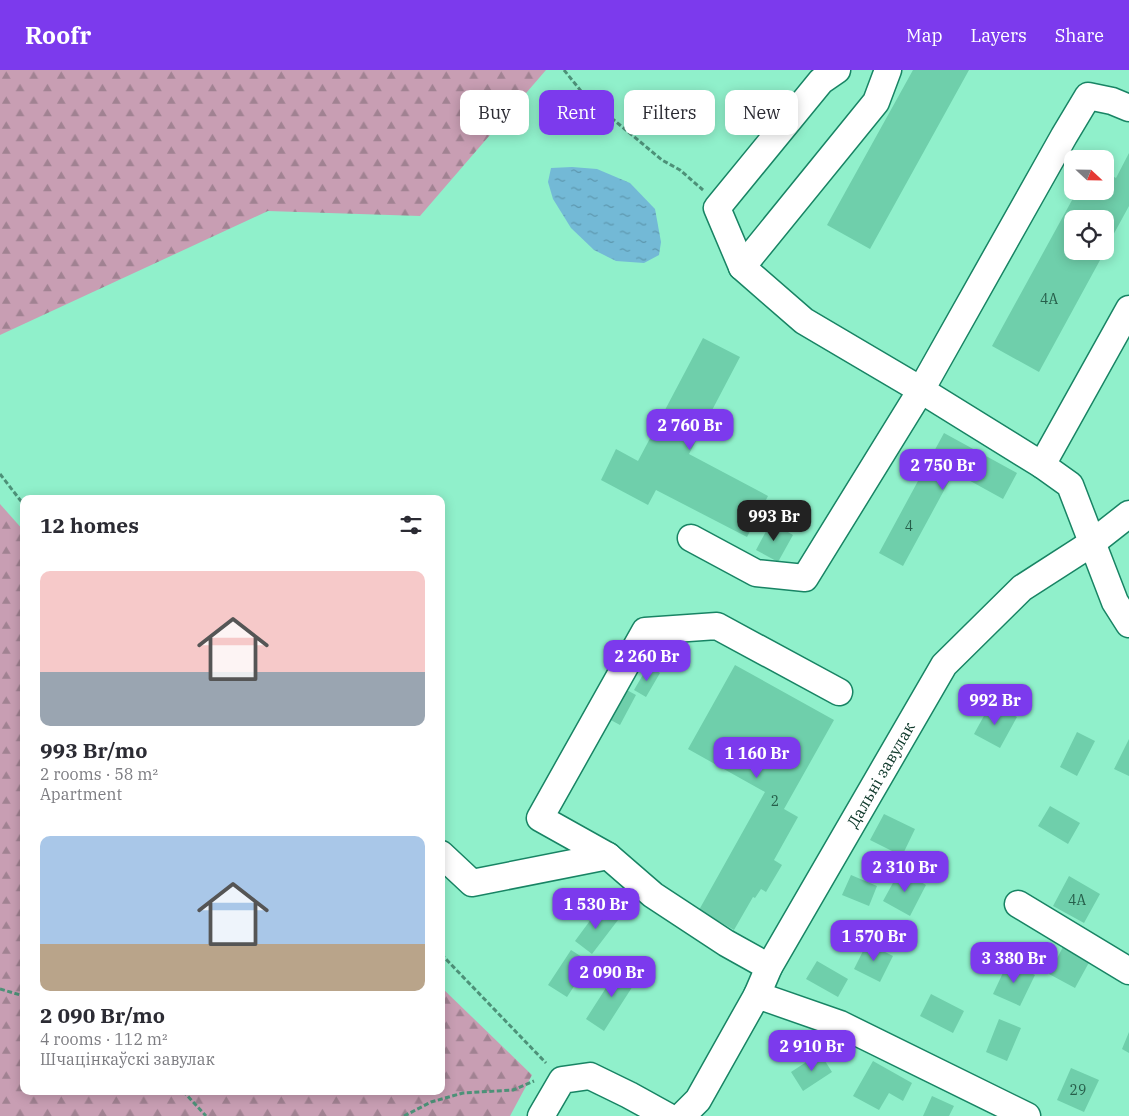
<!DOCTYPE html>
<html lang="en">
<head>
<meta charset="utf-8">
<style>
	body { margin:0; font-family:"IBM Plex Serif",serif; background:#f2f2f3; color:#2b2b33; height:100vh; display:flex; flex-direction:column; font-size:19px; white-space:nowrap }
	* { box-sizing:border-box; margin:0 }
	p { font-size:16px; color:#7c7c81 }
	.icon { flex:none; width:28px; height:28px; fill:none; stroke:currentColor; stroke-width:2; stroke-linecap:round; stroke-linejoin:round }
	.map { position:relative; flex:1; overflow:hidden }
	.side { position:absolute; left:20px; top:425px; width:425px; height:600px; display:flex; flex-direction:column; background:#fff; border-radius:10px; box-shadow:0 2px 12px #0003 }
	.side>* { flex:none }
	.banner { position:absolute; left:460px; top:20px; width:475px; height:45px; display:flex; gap:10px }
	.needle { width:32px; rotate:112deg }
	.controls { position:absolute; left:1064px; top:80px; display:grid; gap:10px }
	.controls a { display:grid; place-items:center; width:50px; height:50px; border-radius:10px; background:#fff; box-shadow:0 2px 12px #0003; font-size:25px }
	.price { position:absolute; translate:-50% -42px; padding:0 11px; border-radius:10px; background:#7c3aed; color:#fff; font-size:16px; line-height:32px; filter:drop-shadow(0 1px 2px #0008) }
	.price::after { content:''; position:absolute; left:50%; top:30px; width:15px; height:11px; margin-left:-8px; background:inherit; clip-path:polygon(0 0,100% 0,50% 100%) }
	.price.current { background:#222; color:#fff }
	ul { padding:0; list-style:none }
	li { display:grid; align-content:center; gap:10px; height:265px; padding:0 20px }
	li span { display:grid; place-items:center; height:155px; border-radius:10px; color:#555 }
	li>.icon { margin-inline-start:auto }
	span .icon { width:90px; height:90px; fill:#fffc; stroke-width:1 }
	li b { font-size:21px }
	h2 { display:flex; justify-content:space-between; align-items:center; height:60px; padding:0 20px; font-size:21px }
	.tag { padding:0 18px; border-radius:10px; background:#fff; box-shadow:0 2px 12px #0003; font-size:18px; line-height:45px }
	.tag.current { background:#7c3aed; color:#fff }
	header { display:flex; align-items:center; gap:30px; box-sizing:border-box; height:70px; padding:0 25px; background:#7c3aed; color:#fff }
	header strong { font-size:24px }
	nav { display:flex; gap:28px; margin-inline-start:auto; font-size:18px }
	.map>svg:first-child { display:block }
</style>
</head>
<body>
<header>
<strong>Roofr</strong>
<nav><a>Map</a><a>Layers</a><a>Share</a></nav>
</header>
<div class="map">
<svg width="1129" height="1046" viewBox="0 0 1129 1046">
	<defs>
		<pattern id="forest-firs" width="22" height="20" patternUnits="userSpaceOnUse" patternTransform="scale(1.25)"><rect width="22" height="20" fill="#c89eb3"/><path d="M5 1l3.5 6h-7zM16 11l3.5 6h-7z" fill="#a18292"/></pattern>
		<pattern id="water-ripples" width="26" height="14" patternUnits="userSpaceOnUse" patternTransform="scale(1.25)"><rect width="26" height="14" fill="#73b9d6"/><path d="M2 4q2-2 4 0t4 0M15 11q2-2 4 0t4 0" fill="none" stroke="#5d97ae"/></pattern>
	</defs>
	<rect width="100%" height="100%" fill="#90f0cb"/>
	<path fill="url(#forest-firs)" d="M0 0H546L420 146 268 141 0 265Z
		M0 434 24 461V1021H441V917L532 1005 510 1046H0Z"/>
	<path fill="url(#water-ripples)" d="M572 97 597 99 630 113 655 139 661 172 659 185 644 193 616 191 594 180 571 158 553 129 548 112 551 98Z"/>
	<path fill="#6fcfab" d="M913 0H969L870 179 827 155Z
		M1129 83V136L1105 180V149H1072V181H1105L1039 302 992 276 1077 121H1105V102L1116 108Z
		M703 268 740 287 689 384 768 426 747 467 656 420 648 435 601 410 616 379 638 391Z
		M944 363 1017 403 1003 429 954 402 903 496 879 483Z
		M771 452 793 465 778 492 756 480Z
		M735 595 834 650 784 739 798 747 774 790 782 795 766 822 761 819 755 828 753 827 734 860 699 840 765 722 688 679Z
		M648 596 660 603 646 627 634 620Z
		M623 618 636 625 620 655 607 648Z
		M991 633 1017 647 1000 678 974 664Z
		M1077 662 1095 671 1077 706 1060 697Z
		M1129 669V706L1114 699Z
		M1050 736 1080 753 1068 774 1038 756Z
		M884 744 915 759 902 786 870 770Z
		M900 800 926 815 910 846 883 831Z
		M851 805 877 816 869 836 842 825Z
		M1069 806 1100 824 1084 853 1053 836Z
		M600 837 618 850 592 884 575 871Z
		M867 873 893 886 880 912 854 899Z
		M1065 873 1092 887 1075 918 1049 904Z
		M571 880 590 892 567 927 548 915Z
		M817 891 848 909 838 927 806 909Z
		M1008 892 1035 905 1020 936 993 924Z
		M620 896 638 908 604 961 586 949Z
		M931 924 964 941 953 963 920 946Z
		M999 949 1021 958 1007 991 986 982Z
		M1129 962V983L1122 979Z
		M820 983 832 1002 803 1021 791 1002Z
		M873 991 912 1013 903 1031 889 1023 879 1040 853 1026Z
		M1071 998 1099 1010 1084 1042 1057 1030Z
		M932 1026 954 1036 949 1046H923Z"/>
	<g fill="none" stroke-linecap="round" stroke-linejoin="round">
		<g stroke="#188464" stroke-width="29">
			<g id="minor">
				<path d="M837 0 821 11 717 138 742 197 804 251 921 320 1042 395 1070 415 1115 532 1129 554"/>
				<path d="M742 197 876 32 888 0"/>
				<path d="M1042 395 1129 239"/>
				<path d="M691 468 756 503 805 508 921 320 1064 66 1088 26 1112 31 1129 38"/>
				<path d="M441 784 472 813 608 786 653 825 726 873 769 897"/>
				<path d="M608 786 540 748 645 561 717 556 839 622"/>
				<path d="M1018 834 1129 901"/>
				<path d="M757 925 840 954 1027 1046"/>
				<path d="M541 1046 562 1010 590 1006 629 1025 667 1046"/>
				<path id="s1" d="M682 1046 698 1030 757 925 769 897 944 595 1022 518 1092 473 1129 444"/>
			</g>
		</g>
		<path stroke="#4d9178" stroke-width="3" stroke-dasharray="5 2.5" stroke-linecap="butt" d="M564 0 585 26 662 90 680 100 703 120
			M0 404 24 435
			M441 884 546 993
			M0 919 24 926
			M183 1021 206 1046
			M404 1046 431 1032 463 1023 513 1020 534 1011"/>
		<use href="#minor" stroke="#fff" stroke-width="26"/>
	</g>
	<g text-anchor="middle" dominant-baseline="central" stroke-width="5" stroke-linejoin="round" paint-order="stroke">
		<g font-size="14" fill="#265e4a">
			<text x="1049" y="229">4А</text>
			<text x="909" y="456">4</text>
			<text x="775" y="731">2</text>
			<text x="1077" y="830">4А</text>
			<text x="1078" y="1020">29</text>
		</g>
		<g font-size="16" fill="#0e382a" stroke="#9efed8">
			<text stroke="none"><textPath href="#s1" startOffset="396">Дальні завулак</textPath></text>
		</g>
	</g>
</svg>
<div class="controls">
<a><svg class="needle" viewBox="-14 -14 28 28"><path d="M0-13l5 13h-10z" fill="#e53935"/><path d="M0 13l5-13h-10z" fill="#7c7c81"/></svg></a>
<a><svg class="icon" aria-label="locate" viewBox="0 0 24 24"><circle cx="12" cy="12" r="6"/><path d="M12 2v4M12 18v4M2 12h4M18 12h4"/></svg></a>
</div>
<b class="price" style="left:690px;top:381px">2 760 Br</b>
<b class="price" style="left:943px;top:421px">2 750 Br</b>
<b class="price current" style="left:774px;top:472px">993 Br</b>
<b class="price" style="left:647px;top:612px">2 260 Br</b>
<b class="price" style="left:995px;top:656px">992 Br</b>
<b class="price" style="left:757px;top:709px">1 160 Br</b>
<b class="price" style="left:905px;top:823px">2 310 Br</b>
<b class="price" style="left:596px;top:860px">1 530 Br</b>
<b class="price" style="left:874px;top:892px">1 570 Br</b>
<b class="price" style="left:1014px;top:914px">3 380 Br</b>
<b class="price" style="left:612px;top:928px">2 090 Br</b>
<b class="price" style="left:812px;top:1002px">2 910 Br</b>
<div class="banner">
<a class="tag">Buy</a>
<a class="tag current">Rent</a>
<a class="tag">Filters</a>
<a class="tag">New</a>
</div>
<section class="side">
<h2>12 homes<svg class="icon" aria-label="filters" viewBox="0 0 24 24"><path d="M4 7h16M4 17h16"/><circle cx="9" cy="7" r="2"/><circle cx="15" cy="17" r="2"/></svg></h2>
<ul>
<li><span style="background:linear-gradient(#f6c9c9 65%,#9aa5b1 0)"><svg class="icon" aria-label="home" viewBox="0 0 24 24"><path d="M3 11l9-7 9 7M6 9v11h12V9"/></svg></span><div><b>993 Br/mo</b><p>2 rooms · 58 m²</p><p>Apartment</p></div></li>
<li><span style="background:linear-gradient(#a9c7e8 70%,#b9a48a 0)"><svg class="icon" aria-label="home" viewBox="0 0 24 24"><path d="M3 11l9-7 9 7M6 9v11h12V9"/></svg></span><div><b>2 090 Br/mo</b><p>4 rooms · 112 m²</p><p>Шчацінкаўскі завулак</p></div></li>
</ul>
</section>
</div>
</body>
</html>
